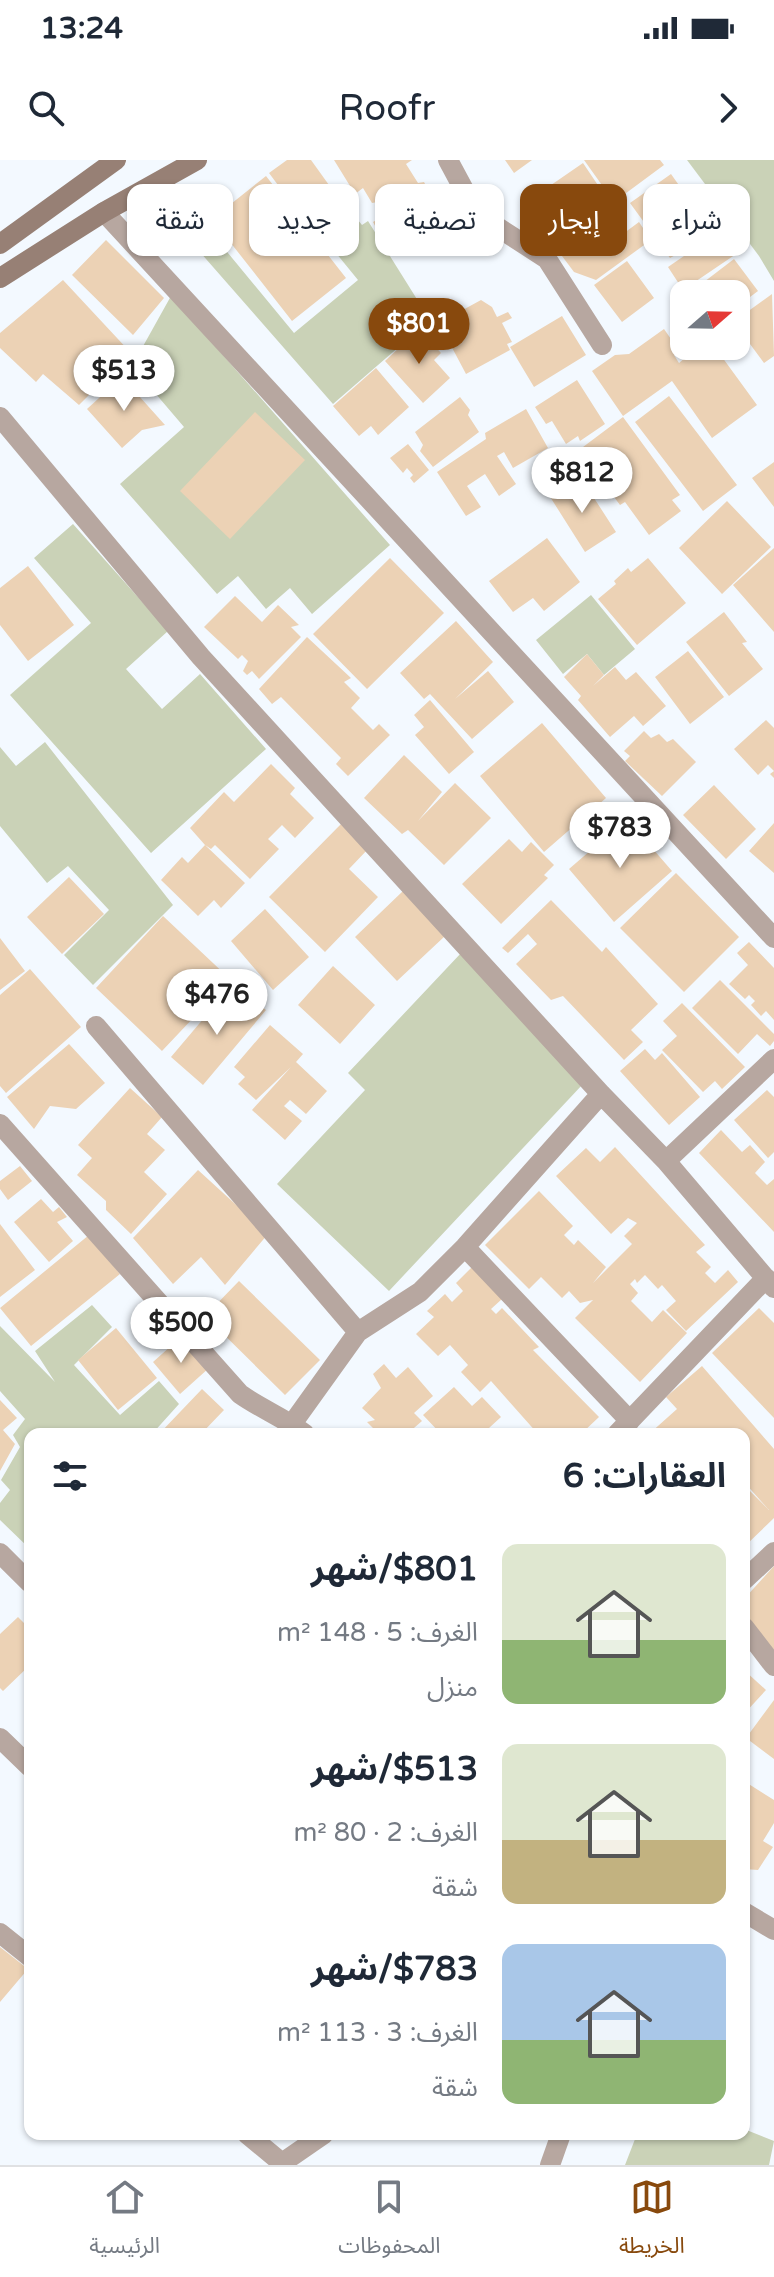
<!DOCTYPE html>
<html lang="ar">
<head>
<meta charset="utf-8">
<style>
	body { margin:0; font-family:"Varela Round","Noto Sans Arabic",sans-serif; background:#f2f2f3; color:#1f2937; direction:rtl; height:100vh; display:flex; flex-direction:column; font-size:30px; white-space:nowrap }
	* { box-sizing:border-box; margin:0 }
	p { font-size:26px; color:#747a83 }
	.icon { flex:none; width:44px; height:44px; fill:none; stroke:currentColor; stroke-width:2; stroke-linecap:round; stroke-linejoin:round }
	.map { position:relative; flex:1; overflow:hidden; direction:ltr }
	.drawer { position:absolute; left:24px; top:1268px; width:726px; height:712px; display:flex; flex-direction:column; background:#fff; border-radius:16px; box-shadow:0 2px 6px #0004; direction:rtl }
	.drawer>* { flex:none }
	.guide { position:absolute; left:24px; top:24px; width:726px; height:72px; direction:rtl; display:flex; gap:16px }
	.needle { width:52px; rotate:70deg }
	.tools { position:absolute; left:670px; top:120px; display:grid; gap:16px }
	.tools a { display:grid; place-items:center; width:80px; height:80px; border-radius:16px; background:#fff; box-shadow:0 2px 6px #0004; font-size:40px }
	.price { position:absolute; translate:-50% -68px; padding:0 18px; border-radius:28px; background:#fff; color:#222; font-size:26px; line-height:52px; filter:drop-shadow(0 2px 4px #0008) }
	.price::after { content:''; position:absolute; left:50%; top:48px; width:24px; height:18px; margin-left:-12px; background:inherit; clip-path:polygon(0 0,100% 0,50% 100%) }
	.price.selected { background:#88490d; color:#fff }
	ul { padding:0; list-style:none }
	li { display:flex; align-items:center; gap:24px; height:200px; padding:0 24px }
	li span { display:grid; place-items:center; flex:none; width:224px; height:160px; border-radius:16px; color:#555 }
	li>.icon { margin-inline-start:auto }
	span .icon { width:96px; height:96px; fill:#fffc; stroke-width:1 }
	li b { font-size:34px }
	h2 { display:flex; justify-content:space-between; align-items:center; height:96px; padding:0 24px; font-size:34px }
	.tag { padding:0 28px; border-radius:16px; background:#fff; box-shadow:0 2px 6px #0004; font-size:28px; line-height:72px }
	.tag.selected { background:#88490d; color:#fff }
	.status { display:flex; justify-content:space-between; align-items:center; height:56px; padding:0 40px; background:#fff; direction:ltr }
	.status svg { height:22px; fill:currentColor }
	header { display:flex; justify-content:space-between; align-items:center; height:104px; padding:0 24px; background:#fff; font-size:36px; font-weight:600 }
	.menu { display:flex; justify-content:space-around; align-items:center; height:112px; border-top:2px solid #e0e1e3; background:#fff; font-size:22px; color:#747a83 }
	.menu a { display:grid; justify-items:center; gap:4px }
	.menu .selected { color:#88490d }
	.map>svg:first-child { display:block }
</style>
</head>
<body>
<div class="status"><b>13:24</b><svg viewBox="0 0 49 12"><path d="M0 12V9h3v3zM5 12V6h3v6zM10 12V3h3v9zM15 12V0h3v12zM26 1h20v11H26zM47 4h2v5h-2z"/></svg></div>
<header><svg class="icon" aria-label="forward" viewBox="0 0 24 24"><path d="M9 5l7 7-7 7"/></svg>Roofr<svg class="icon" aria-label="search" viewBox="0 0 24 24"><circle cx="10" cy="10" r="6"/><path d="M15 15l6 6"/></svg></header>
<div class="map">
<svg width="774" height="2005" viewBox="0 0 774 2005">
	<rect width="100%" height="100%" fill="#f3f9ff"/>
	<path fill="#cad2b7" d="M687 0H774V121L759 96Z
		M338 36 362 65 368 61 430 160 333 244 192 83 209 70 294 173 358 120 309 60Z
		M171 136 390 385 312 454 290 428 266 449 238 416 217 434 120 324 184 267 132 206Z
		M73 364 168 471 126 509 162 549 200 514 266 589 151 693 10 535 91 463 34 398Z
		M591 435 635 489 604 515 587 494 563 514 536 480Z
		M45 582 173 745 93 825 64 795 109 750 68 706 47 723 0 666V587L16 606Z
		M462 792 583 924 389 1131 277 1024 365 930 348 913Z
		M92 1145 112 1167 74 1205 120 1255 159 1221 179 1244 152 1274H30V1350L28 1352 30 1355V1389L0 1360V1343L10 1330 1 1320 20 1287 13 1275 25 1259 0 1231V1166L55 1222 35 1191Z
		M744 1969 774 1981 769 2005H625L637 1974H744Z"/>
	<path fill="#ecd2b5" d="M287 0H311L334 32 301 56 269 13Z
		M334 0H412L406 4 418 23 424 22 443 58 387 88 373 62 385 55 378 42 372 43 363 28 355 34Z
		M505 0H532L514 13Z
		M584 0H660L664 5 614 42Z
		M583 3 612 46 568 77 538 34Z
		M671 14 710 69 689 86 714 69 721 80 734 71 745 88 683 130 668 107 684 96 681 92 670 98 630 43Z
		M266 16 346 118 292 161 212 59Z
		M639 62 651 80 596 120 574 112 559 92 599 63 612 82Z
		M106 80 164 138 133 175 72 115Z
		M734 99 758 131 750 137 747 132 736 140V134H707L700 125Z
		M627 101 654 138 622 162 594 125Z
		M63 120 131 193 79 245 43 214 36 222 0 188V173Z
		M772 134 774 196 764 203 736 165V160Z
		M481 140 492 147 497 157 508 152 512 158 502 163 512 182 507 184 510 190 466 214 439 163Z
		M562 156 586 195 534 227 510 187Z
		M419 169 441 193 434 200 450 218 423 243 385 201Z
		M664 169 680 192 674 195 679 203 699 186H714L757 245 712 278 672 221 623 256 592 211 615 195 629 194Z
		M376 208 409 247 378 275 371 266 359 276 333 246Z
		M122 217 165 265 142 270 122 288 87 249Z
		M577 220 605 264 580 281 578 276 566 284 552 261 546 264 535 247Z
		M669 236 737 325 703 351 635 262Z
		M460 237 470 250 468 255 479 272 433 307 420 291 423 285 415 272Z
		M526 249 548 288 513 308 504 292 497 296 516 324 499 336 485 314 467 326 481 347 466 356 437 312 486 279 485 273Z
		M255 252 305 300 230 379 180 331Z
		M623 257 680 335 672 340 681 351 649 375 625 342 620 345 579 290Z
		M408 284 429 310 414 323 410 318 413 315 407 308 403 313 390 298Z
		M774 302V347L752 318Z
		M583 321 616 372 585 392 547 332 561 323 567 332Z
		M727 341 771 387 722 434 679 388Z
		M547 378 580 422 544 451 533 438 513 452 489 421Z
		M774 388V472L733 425Z
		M390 398 444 453 367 529 313 474Z
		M648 398 686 443 637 485 598 439 616 424 614 421 628 408 631 412Z
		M28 406 74 465 28 501 0 465V428Z
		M235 436 262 462 278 445 299 465 291 467 301 477 259 519 252 511 247 515 243 511 248 501 242 495 238 499 204 467Z
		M724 452 747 482 742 483 763 509 729 536 686 482Z
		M456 461 493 502 455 539 488 511 514 542 472 579 430 534 424 539 400 513Z
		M307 477 351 518 344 522 360 538 351 548 373 570 379 564 390 575 348 616 336 604 341 598 281 537 272 544 259 529Z
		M688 491 724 537 690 564 655 517Z
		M587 494 604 515 593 526 615 507 626 520 636 512 666 546 643 566 634 556 610 577 578 540 581 536 564 517Z
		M430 540 474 592 449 614 415 575 424 567 414 555Z
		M766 560 774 568V618L770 614 774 611 768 605 758 615 734 589Z
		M542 563 606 638 544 692 480 616Z
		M644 571 651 578 659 574 667 582 673 579 696 602 662 636 625 601 630 596 624 591Z
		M404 595 442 632 418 661 455 623 491 658 444 705 408 670 402 674 364 638Z
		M271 604 295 628 290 634 314 658 295 678 282 665 268 679 279 689 250 719 215 685 211 689 205 685 245 723 221 748 214 740 198 756 161 720 182 697 188 703 205 685 190 668 224 632 234 642Z
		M714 625 756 669 726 699 683 655Z
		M627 659 672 711 614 762 569 709Z
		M343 662 369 688 349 709 378 737 325 792 269 737Z
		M774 663V713L749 691Z
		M509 679 522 692 531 682 554 705 544 715 548 718 501 764 462 724Z
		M676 713 739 777 684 832 620 768Z
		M69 717 104 754 62 794 27 757Z
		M403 731 445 776 397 821 355 777Z
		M551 740 602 792 606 787 658 844 631 870 643 882 624 900 563 836 551 840 516 804 537 784 528 774 508 793 502 788Z
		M265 749 309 797 273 830 231 781Z
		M163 756 230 819 162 891 96 828Z
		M0 778 25 811 0 830Z
		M749 782 774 808V860L766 851 761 856 751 845 755 841 749 835 745 839 729 824 748 805 737 793Z
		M333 806 375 845 340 884 298 845Z
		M30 809 81 867 6 933 0 926V835Z
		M720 820 774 874V881L770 886 757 874 738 894 692 848Z
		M226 832 243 846 251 838 266 850 203 925 171 897Z
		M682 843 745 907 722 929 715 921 703 932 662 890 677 876 663 861Z
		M270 865 303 894 296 902 327 931 306 954 290 940 284 946 302 961 285 980 252 950 291 907 256 940 238 924 245 917 234 907Z
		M69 884 105 923 76 949 50 946 34 969 7 937Z
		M645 889 655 900 662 893 700 937 669 965 620 911Z
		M130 928 162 957 147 974 165 990 144 1012 167 1034 131 1074 106 1050V1041L77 1015 92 998 78 985Z
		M767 930 774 937V992L768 998 734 960Z
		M721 970 742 992 750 985 765 1002 755 1013 767 1025 774 1019V1072L699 993Z
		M615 987 705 1085 696 1092 711 1107 705 1113 715 1123 728 1110 738 1122 686 1171 666 1150 676 1141 662 1125 658 1129 645 1115 637 1123 635 1119 630 1124 638 1133 631 1141 652 1162 663 1150 687 1173 640 1222 575 1158 593 1140 580 1143 569 1131 562 1138 541 1117 529 1129 485 1085 539 1031 573 1066 564 1075 574 1085 578 1080 606 1107 593 1123 632 1084 624 1076 637 1063 628 1058 611 1074 556 1016 586 988 600 1002Z
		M20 1006 32 1021 8 1040 0 1029V1021Z
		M198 1010 268 1074 225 1125 201 1097 173 1124 133 1078Z
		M41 1039 53 1052 59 1047 67 1057 57 1062 73 1081 49 1102 14 1062Z
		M0 1064 35 1110 0 1137Z
		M89 1075 120 1114 31 1186 0 1148Z
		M472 1107 502 1139 491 1149 496 1154 502 1148 539 1187 533 1190 599 1257 581 1274H538L491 1221 480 1232 461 1212 468 1205 450 1185 438 1196 416 1174 434 1157 427 1151 445 1134 452 1142 463 1131 456 1123Z
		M239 1121 320 1200 285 1235 205 1156Z
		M759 1148 774 1163V1258L712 1193Z
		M116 1168 157 1218 118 1250 78 1200Z
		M181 1177 209 1208 180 1234 153 1202Z
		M384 1204 396 1218 408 1207 433 1236 414 1253 422 1261 407 1274H379L367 1262 375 1260 362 1248 381 1228 373 1214Z
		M702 1206 774 1289V1358L744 1387V1325L769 1350 744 1322V1274H649L677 1249 666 1237Z
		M454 1227 472 1246 482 1237 501 1257 489 1268 495 1274H441L423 1255Z
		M202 1229 224 1250 201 1274H159Z
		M0 1240 17 1258 3 1270 15 1284 0 1311Z
		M774 1406V1490L744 1462V1439Z
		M18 1457 30 1469V1505L3 1531 0 1528V1474Z
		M744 1510 766 1530 744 1554Z
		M774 1540V1599L746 1578Z
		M744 1621 774 1640V1663L763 1681 773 1687 758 1710 744 1709Z
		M0 1787 28 1809 0 1842Z"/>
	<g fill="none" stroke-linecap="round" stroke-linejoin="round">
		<path stroke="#b7a7a0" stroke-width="20" d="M448 0 470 41 485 59 547 99 602 185
			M104 52 774 778
			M0 257 201 497 601 934 666 1001 774 1128
			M96 866 358 1172
			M0 964 240 1234C261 1249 285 1258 305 1274
			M666 1001 774 899
			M465 1087 630 1261
			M292 1264 358 1172 420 1132 465 1087 601 934
			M617 1274 766 1118
			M0 1393 30 1423
			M744 1420 774 1392
			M744 1467 774 1506
			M0 1578 30 1607
			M744 1752 774 1770
			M0 1773 30 1797
			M247 1974 282 2003 324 1974
			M550 2005 561 1974"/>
		<path stroke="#978075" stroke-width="20" d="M0 84 116 0
			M0 118 104 52 197 0"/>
	</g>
</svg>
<div class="tools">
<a><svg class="needle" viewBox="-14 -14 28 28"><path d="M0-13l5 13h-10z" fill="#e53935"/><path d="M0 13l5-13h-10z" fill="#747a83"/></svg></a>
</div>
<b class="price selected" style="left:419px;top:206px">$801</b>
<b class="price" style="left:124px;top:253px">$513</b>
<b class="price" style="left:582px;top:355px">$812</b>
<b class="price" style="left:620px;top:710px">$783</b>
<b class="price" style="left:217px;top:877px">$476</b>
<b class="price" style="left:181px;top:1205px">$500</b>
<div class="guide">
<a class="tag">شراء</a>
<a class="tag selected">إيجار</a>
<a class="tag">تصفية</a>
<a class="tag">جديد</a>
<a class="tag">شقة</a>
</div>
<section class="drawer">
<h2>العقارات: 6<svg class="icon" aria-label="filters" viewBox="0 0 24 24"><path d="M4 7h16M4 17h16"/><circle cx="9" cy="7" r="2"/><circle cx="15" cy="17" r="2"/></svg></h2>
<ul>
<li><span style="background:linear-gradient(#dfe7d0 60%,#8fb573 0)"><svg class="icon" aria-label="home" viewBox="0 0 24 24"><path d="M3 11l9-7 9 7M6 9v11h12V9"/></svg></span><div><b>$801/شهر</b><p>الغرف: 5 · 148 m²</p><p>منزل</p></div></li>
<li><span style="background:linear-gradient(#dfe7d0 60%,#c2b280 0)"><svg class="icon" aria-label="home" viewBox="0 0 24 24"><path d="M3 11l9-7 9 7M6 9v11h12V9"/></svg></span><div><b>$513/شهر</b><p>الغرف: 2 · 80 m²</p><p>شقة</p></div></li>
<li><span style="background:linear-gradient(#a9c7e8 60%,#8fb573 0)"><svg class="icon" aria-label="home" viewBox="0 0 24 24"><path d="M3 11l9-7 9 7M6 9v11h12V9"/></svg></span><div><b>$783/شهر</b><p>الغرف: 3 · 113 m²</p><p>شقة</p></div></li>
</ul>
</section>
</div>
<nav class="menu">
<a class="selected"><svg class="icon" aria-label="map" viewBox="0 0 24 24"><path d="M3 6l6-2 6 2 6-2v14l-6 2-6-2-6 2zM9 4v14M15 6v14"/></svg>الخريطة</a>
<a><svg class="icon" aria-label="saved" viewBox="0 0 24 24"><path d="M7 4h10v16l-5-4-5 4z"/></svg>المحفوظات</a>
<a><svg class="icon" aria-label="home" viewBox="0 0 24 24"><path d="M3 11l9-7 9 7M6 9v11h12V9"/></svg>الرئيسية</a>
</nav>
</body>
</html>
